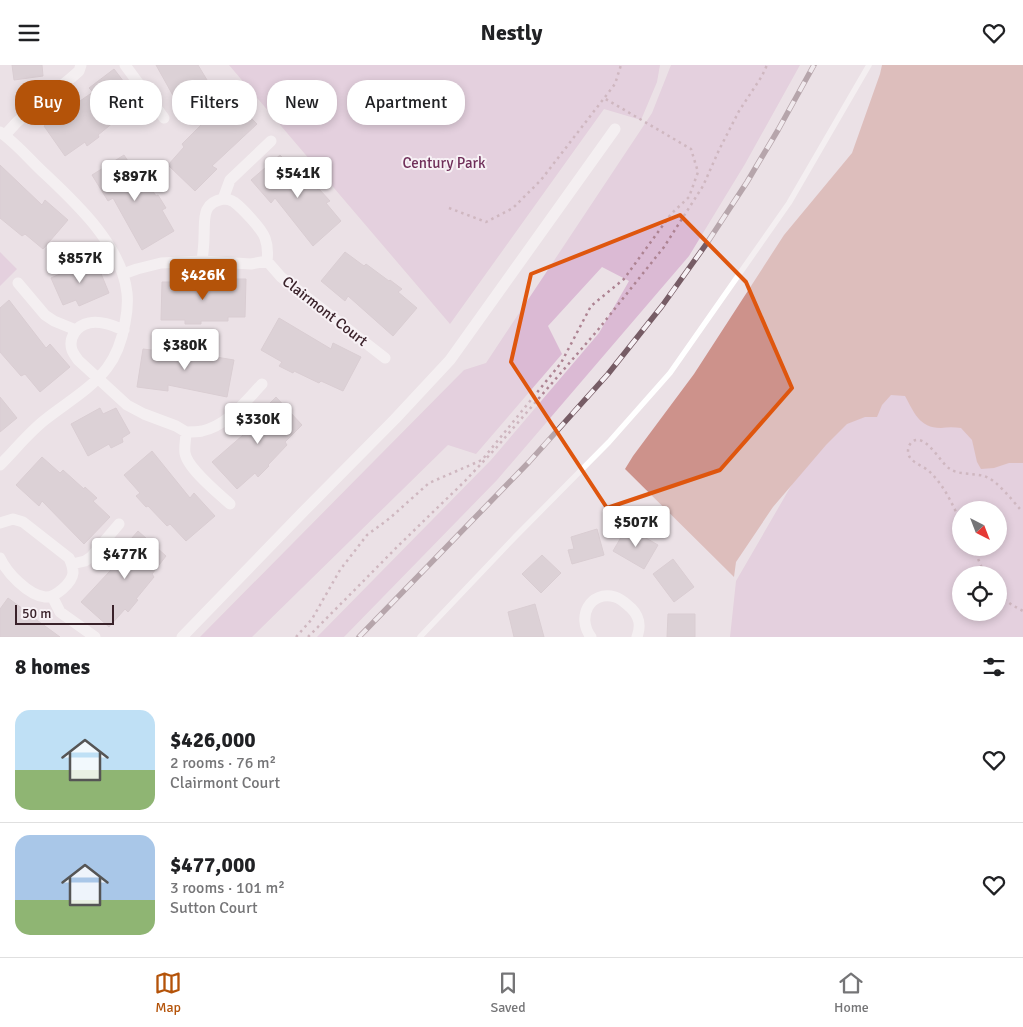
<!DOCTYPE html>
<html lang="en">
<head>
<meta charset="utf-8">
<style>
	body { margin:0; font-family:Signika,sans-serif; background:#f6f6f6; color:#202124; height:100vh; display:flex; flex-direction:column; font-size:19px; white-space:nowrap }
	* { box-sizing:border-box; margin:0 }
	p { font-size:16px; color:#757577 }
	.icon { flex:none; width:28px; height:28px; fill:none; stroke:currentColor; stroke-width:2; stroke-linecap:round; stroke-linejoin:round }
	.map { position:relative; height:572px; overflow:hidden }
	.panel { display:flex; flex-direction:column; background:#fff; flex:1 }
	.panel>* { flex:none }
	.top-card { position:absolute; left:15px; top:15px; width:500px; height:45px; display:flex; gap:10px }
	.needle { width:32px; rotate:138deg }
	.controls { position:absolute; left:952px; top:436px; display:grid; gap:10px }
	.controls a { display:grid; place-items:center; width:55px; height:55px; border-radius:50%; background:#fff; box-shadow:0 2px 8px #0003; font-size:25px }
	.scale { position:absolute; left:15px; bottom:12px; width:99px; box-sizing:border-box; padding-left:5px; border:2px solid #3a222a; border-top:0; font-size:14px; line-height:18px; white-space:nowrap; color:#3a222a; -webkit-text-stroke:4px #f7f1f5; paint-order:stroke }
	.price { position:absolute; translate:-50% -42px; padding:0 11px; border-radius:5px; background:#fff; color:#222; font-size:16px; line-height:32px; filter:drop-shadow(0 1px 2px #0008) }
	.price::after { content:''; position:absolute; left:50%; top:30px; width:15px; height:11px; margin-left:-8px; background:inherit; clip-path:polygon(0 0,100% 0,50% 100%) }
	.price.active { background:#b45309; color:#fff }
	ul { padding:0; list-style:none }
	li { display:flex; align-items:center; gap:15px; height:125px; padding:0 15px }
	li+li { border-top:1px solid #e0e0e0 }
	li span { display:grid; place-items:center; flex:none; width:140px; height:100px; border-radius:15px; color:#555 }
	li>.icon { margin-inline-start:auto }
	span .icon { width:60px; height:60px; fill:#fffc; stroke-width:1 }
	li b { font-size:21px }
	h2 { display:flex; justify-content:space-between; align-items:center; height:60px; padding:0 15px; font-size:21px }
	.pill { padding:0 18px; border-radius:20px; background:#fff; box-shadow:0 2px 8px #0003; font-size:18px; line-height:45px }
	.pill.active { background:#b45309; color:#fff }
	header { display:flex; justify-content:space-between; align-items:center; height:65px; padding:0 15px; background:#fff; font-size:22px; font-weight:700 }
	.tabs { display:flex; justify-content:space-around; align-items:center; height:70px; border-top:1px solid #e0e0e0; background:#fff; font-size:14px; color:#757577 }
	.tabs a { display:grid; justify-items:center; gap:2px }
	.tabs .active { color:#b45309 }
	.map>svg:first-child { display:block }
</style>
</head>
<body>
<header><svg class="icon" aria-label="menu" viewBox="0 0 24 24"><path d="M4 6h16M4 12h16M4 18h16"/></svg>Nestly<svg class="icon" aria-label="heart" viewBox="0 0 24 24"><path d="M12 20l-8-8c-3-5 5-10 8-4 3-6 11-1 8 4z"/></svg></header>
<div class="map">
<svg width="1023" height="572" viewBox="0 0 1023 572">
	<rect width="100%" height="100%" fill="#ebe1e6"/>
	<path fill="#dbbad4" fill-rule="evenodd" d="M229 0H660L657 17 641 55 604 44 450 259Z
		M671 0H800L745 99 689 191 497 415 344 572H317L491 395 599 268 629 216 602 202 548 261 562 289 476 389 448 380 252 572H200L464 305 486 298 652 48Z
		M0 187 17 204 0 221Z
		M888 315 1023 389V572H730L736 516 802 402ZM961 445H999V482H961ZM961 510H999V548H961Z"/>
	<path fill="#cd928b" d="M882 0H1023V398H1009L994 403 981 404 977 397 972 375 961 363C954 362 948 362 941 363 919 363 914 347 905 331L891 330 882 340 877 352H865L847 359 826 380 773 442 736 497 734 512 625 404 633 391 694 309 784 170 852 88 880 9Z"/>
	<path fill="#cbbdc4" stroke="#c4b4bb" d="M12 0H42L43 11 14 15Z
		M156 0H198L210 20V24L180 43Z
		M114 4 137 34 118 49 120 52 98 70 99 72 87 81 85 77 65 91 44 61 93 27 89 23Z
		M231 33 257 59 212 101 217 104 195 126 168 100 184 82 182 79 202 59 200 57 211 46 214 50Z
		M124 90 137 110 141 108 156 131 158 130 166 143 162 145 174 166 142 185 113 133 108 136 92 110Z
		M280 90 296 107 299 105 318 125 319 124 330 136 326 138 341 156 313 181 275 133 271 138 251 115Z
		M0 100 42 140 45 135 68 155 43 184 25 169 22 171 0 153Z
		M345 187 364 201 366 199 389 216 390 215 402 224 398 227 417 243 393 271 348 231 345 236 321 216Z
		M95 194 109 228 79 241 76 235 63 240 51 213 60 209 59 205 72 200 73 205Z
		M222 214H246L245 252H228V256H201V259H185V255H161L162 217H197V219H222Z
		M9 235 46 283 50 279 70 302 40 327 25 309 21 311 0 287V243Z
		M279 253 331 284 333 278 361 292 343 326 321 316 319 318 294 306 293 308 279 301 282 297 261 285Z
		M168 283 196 287V285L211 287 210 291 234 295 227 332 168 320V326L137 322 143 284 167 287Z
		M0 332 17 353 0 367Z
		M276 332 302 360 285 377 287 380 268 400 269 401 258 412 255 408 237 424 212 397 258 357 254 354Z
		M100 343 103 349 116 343 130 368 122 373 123 377 111 383 109 379 88 391 71 359Z
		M152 386 190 433 194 428 215 451 186 476 170 459 167 461 148 441 146 442 136 431 140 428 124 410Z
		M42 392 60 408 63 405 84 424 85 422 97 433 93 436 110 452 84 479 42 436 39 441 16 420Z
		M627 462 658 480 644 504 613 486Z
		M597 464 604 490 572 499 568 485 574 484 571 472Z
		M138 466 166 491 152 509 154 512 136 534 138 535 128 547 125 544 109 562 81 537 122 493 117 490Z
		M542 490 561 508 541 528 522 509Z
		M673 494 694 522 674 537 653 509Z
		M8 533 34 552V553L60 572H0V544Z
		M535 539 544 572H514L508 547Z
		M668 549H695V572H667Z"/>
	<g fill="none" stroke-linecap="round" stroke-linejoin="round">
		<path stroke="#ad8392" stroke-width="2.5" stroke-dasharray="2.5 4" stroke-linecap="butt" d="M449 143 486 157 513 143 541 115 615 19 621 0
			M961 458C953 440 944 420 929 406 922 400 908 397 908 386 908 382 910 378 913 376 927 369 940 398 950 404 959 410 973 408 984 411 997 415 1011 434 1020 444L1023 445
			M973 482 985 510
			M999 530 1012 540 1023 546
			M296 572 312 554 340 505 367 470 390 453 429 418 482 395 561 298 591 241 624 214 671 149 689 132 698 107 691 84 604 33
			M308 572 400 479 465 416 496 383 597 266 664 182 703 121 719 85 739 46 762 11 767 0"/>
		<path stroke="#fff" stroke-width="5.5" d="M420 572 515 472 609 377 670 308 789 138 869 0"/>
		<path stroke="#fff" stroke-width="11" d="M125 0 164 53
			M0 67C16 78 30 95 44 108 77 139 122 181 127 228 128 238 127 248 125 258 122 275 117 290 107 303 91 324 66 338 46 354 29 367 15 385 0 400
			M5 70 17 57 71 13 79 6 81 0
			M223 134C227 134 231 135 234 137 242 143 262 164 265 173 268 181 268 188 267 196L281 212 385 293
			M202 196C203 188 204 180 204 172 205 155 201 138 223 134L230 115 271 76
			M123 209 137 204 161 198 202 196 251 199 267 196
			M18 218 45 250 54 256 76 265
			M124 265C114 261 100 255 89 258 77 260 68 273 72 285 73 288 76 292 78 295L127 340 144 349 176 361 186 367
			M230 439C218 428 187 403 185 388 184 381 186 374 186 367 191 367 197 367 202 366 228 360 245 337 262 319
			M0 458 13 454 23 457 69 493C71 497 73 503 73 508 72 518 55 533 45 532 28 530 7 508 0 493
			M72 499 85 496 91 492 119 459
			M52 531 60 547 95 572
			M182 572 306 444 395 354 450 295 615 64
			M591 572C576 552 590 525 615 532 622 534 626 539 631 543 640 552 641 561 637 572"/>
		<g stroke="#765c65" stroke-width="5.5">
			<path id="rail" d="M359 572 529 397 608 309 662 241 707 178 747 117 778 65 814 0"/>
		</g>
		<use href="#rail" stroke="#f7f1f5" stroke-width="4" stroke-dasharray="11" stroke-linecap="butt"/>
	</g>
	<path d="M0 0H1023V572H0ZM680 150 746 217 792 323 720 405 607 443 511 297 531 209Z" fill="#ebe1e6" fill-opacity=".55" fill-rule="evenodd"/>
	<path fill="none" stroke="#df560e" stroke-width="4" stroke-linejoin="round" d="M680 150 746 217 792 323 720 405 607 443 511 297 531 209Z"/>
	<g text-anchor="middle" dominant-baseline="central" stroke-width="4" stroke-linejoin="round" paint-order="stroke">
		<g font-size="15" fill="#6f2e59" stroke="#f7f1f5">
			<text x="444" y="98">Century Park</text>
		</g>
		<g font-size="15" fill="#3a222a" stroke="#f7f1f5">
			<text transform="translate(325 246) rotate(38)">Clairmont Court</text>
		</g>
	</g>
</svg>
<div class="controls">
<a><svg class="needle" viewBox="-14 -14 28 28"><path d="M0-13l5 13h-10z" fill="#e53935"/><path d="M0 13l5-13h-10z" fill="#757577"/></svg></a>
<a><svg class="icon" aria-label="locate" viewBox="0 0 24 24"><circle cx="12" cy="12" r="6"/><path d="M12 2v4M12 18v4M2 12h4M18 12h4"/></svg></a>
</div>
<div class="scale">50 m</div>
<b class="price" style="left:298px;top:134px">$541K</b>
<b class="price" style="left:135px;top:137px">$897K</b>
<b class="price" style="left:80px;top:219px">$857K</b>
<b class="price active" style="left:203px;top:236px">$426K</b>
<b class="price" style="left:185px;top:306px">$380K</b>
<b class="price" style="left:258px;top:380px">$330K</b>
<b class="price" style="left:636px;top:483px">$507K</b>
<b class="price" style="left:125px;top:515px">$477K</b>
<div class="top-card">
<a class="pill active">Buy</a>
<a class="pill">Rent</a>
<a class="pill">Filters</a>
<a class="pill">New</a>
<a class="pill">Apartment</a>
</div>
</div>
<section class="panel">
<h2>8 homes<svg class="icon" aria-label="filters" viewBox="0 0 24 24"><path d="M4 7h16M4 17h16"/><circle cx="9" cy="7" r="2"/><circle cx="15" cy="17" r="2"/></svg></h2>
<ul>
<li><span style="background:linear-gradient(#bfe0f5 60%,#8fb573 0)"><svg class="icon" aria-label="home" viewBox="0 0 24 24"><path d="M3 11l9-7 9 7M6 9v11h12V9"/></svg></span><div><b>$426,000</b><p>2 rooms · 76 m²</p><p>Clairmont Court</p></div><svg class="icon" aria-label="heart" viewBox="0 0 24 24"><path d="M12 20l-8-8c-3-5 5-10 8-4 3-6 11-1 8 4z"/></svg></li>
<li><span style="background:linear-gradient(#a9c7e8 65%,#8fb573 0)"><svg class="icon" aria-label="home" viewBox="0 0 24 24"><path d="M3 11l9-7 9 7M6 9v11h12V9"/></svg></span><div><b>$477,000</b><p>3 rooms · 101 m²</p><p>Sutton Court</p></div><svg class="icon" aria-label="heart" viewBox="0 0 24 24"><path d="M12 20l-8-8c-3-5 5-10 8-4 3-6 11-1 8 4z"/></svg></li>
</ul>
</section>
<nav class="tabs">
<a class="active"><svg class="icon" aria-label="map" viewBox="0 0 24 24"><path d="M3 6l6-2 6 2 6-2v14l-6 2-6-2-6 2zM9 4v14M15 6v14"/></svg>Map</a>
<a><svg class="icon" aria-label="saved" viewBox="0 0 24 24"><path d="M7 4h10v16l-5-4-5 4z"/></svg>Saved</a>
<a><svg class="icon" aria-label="home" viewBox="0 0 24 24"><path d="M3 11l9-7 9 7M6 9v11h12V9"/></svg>Home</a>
</nav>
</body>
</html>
